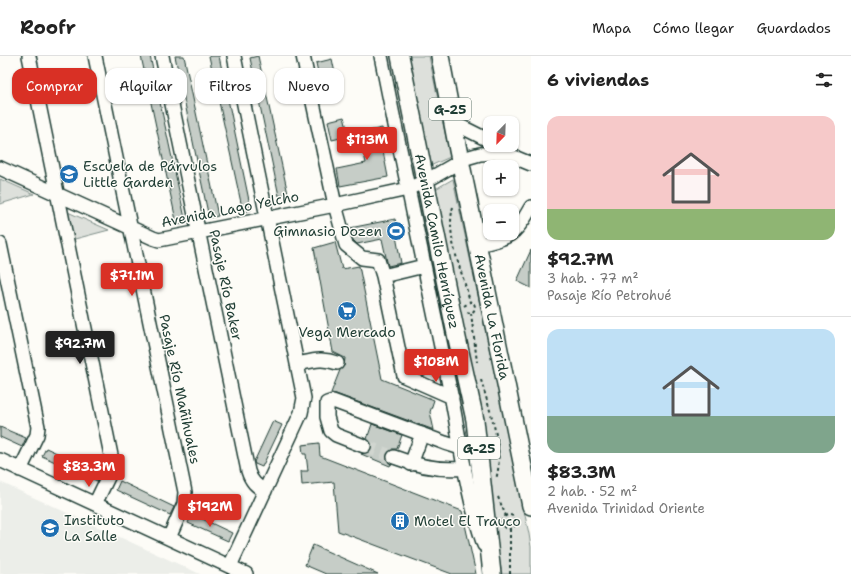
<!DOCTYPE html>
<html lang="es">
<head>
<meta charset="utf-8">
<style>
	body { margin:0; font-family:"Shantell Sans",sans-serif; background:#f2f2f2; color:#222; height:100vh; display:flex; flex-direction:column; font-size:15px; white-space:nowrap }
	* { box-sizing:border-box; margin:0 }
	p { font-size:13px; color:#767676 }
	.icon { flex:none; width:22px; height:22px; fill:none; stroke:currentColor; stroke-width:2; stroke-linecap:round; stroke-linejoin:round }
	.map { position:relative; flex:1; overflow:hidden }
	.drawer { display:flex; flex-direction:column; background:#fff; width:320px }
	.drawer>* { flex:none }
	.hud { position:absolute; left:12px; top:12px; width:380px; height:36px; display:flex; gap:8px }
	.needle { width:26px; rotate:203deg }
	.fabs { position:absolute; left:483px; top:60px; display:grid; gap:8px }
	.fabs a { display:grid; place-items:center; width:36px; height:36px; border-radius:8px; background:#fff; box-shadow:0 1px 3px #0004; font-size:20px }
	.price { position:absolute; translate:-50% -34px; padding:0 9px; border-radius:4px; background:#d93025; color:#fff; font-size:13px; line-height:26px; filter:drop-shadow(0 1px 2px #0008) }
	.price::after { content:''; position:absolute; left:50%; top:24px; width:12px; height:9px; margin-left:-6px; background:inherit; clip-path:polygon(0 0,100% 0,50% 100%) }
	.price.current { background:#222; color:#fff }
	ul { padding:0; list-style:none }
	li { display:grid; align-content:center; gap:8px; height:212px; padding:0 16px }
	li+li { border-top:1px solid #e0e0e0 }
	li span { display:grid; place-items:center; height:124px; border-radius:12px; color:#555 }
	li>.icon { margin-inline-start:auto }
	span .icon { width:72px; height:72px; fill:#fffc; stroke-width:1 }
	li b { font-size:17px }
	h2 { display:flex; justify-content:space-between; align-items:center; height:48px; padding:0 16px; font-size:17px }
	.tag { padding:0 14px; border-radius:12px; background:#fff; box-shadow:0 1px 3px #0004; font-size:14px; line-height:36px }
	.tag.current { background:#d93025; color:#fff }
	header { display:flex; align-items:center; gap:24px; box-sizing:border-box; height:56px; padding:0 20px; background:#fff; border-bottom:1px solid #e0e0e0 }
	header strong { font-size:19px }
	nav { display:flex; gap:22px; margin-inline-start:auto; font-size:14px }
	main { display:flex; flex:1; min-height:0 }
	.map>svg:first-child { display:block }
</style>
</head>
<body>
<header>
<strong>Roofr</strong>
<nav><a>Mapa</a><a>Cómo llegar</a><a>Guardados</a></nav>
</header>
<main>
<div class="map">
<svg width="531" height="518" viewBox="0 0 531 518">
	<rect width="100%" height="100%" fill="#fdfcf7"/>
	<filter id="ink" filterUnits="userSpaceOnUse"><feTurbulence type="fractalNoise" baseFrequency=".025" numOctaves="2"/><feDisplacementMap in="SourceGraphic" scale="8" xChannelSelector="R" yChannelSelector="G"/><feConvolveMatrix kernelMatrix="1 2 1 2 8 2 1 2 1" color-interpolation-filters="sRGB"/></filter>
	<g filter="url(#ink)">
		<path fill="#eceee9" d="M0 426 200 518H0Z"/>
		<path fill="#dde0db" stroke="#7e8e88" d="M405 0H429L450 101 428 111Z
			M0 123 34 138 0 148Z
			M453 123 529 478 531 491V518H502L492 463 488 394 432 135Z
			M63 154 109 174 71 184Z"/>
		<path fill="#c6cdc7" stroke="#1f3d34" d="M141 0H150L186 167 177 169Z
			M175 0H184L218 160 209 162Z
			M209 0H219L251 154 243 156Z
			M258 0 288 138 279 140 250 2Z
			M332 3 336 22 320 26 316 7Z
			M344 61 349 80 332 84 328 65Z
			M382 72 386 89 382 90 388 121 340 130 337 113 366 107 359 77Z
			M395 163 398 180H396L401 207 388 210 382 183 357 188 353 184 350 172Z
			M335 186 342 213 359 210 382 323 434 344 430 356 434 374 336 338 331 337 340 314 344 310 345 302 333 296 314 192Z
			M531 194V232L517 225Z
			M273 365 282 369 262 411 255 408 254 406Z
			M372 368 402 379 397 393H392L387 398 386 403 391 408 390 410 361 398 369 396 371 393 372 388 367 383Z
			M0 371 26 382 22 391 0 381Z
			M319 387 320 400 462 455 476 518H452L338 475 334 426 302 429 301 415H308L306 398H303L302 389Z
			M46 392 101 417 97 425 42 400Z
			M120 425 174 451 170 459 116 434Z
			M192 458 232 477 228 485 188 467Z
			M313 489 378 518H326L305 509Z"/>
		<g fill="none" stroke-linecap="round" stroke-linejoin="round">
			<path stroke="#d1d6d0" stroke-width="13" stroke-dasharray="13 6" stroke-linecap="butt" d="M364 390 394 401"/>
			<g stroke="#1f3d34" stroke-width="16">
				<path id="minor" d="M29 0 112 404 111 415 95 448
					M95 0 185 436 184 448 169 482
					M162 0 248 415C251 425 256 430 265 435
					M303 0 335 149 346 189 362 202 378 204 383 220
					M381 0C403 110 426 220 449 329 460 382 466 438 484 489
					M452 66 490 85
					M0 112 153 182 159 184 335 149 408 133 433 121 466 102 480 98 501 97 514 101 531 108
					M0 188 38 371 37 379 20 414
					M477 189C509 182 515 180 531 151
					M424 210 383 220 404 320 452 341
					M298 308C312 305 322 301 337 307
					M364 390 336 379 331 375 327 361V347L333 345 445 387 461 392
					M394 401C417 410 440 415 465 412
					M0 404 246 518
					M411 408 422 378
					M230 510 301 357 304 342 234 0"/>
			</g>
			<g stroke="#1f3d34" stroke-width="20">
				<g id="major">
					<path id="s1" d="M400 0 455 273 475 364 492 518"/>
					<path id="s2" d="M440 0 458 94 531 450"/>
				</g>
			</g>
			<path stroke="#1f3d34" stroke-width="2" stroke-dasharray="3 3" stroke-linecap="butt" d="M453 151C445 182 463 216 470 246L474 248C476 251 475 255 471 257L466 256
				M464 250 470 246
				M471 257 477 306
				M481 324C489 353 505 394 496 423
				M498 441 506 460
				M502 466a7 7 0 1 1 14 0a7 7 0 1 1-14 0Z
				M510 518V473"/>
			<use href="#minor" stroke="#fdfcf7" stroke-width="13"/>
			<use href="#major" stroke="#fdfcf7" stroke-width="17"/>
		</g>
	</g>
	<defs>
		<g id="school-disc" transform="scale(1)"><circle r="9.5" fill="#1f6fb2" stroke="#fdfcf7"/><path d="M0-5L7-2L0 1L-7-2ZM-4 1L0 2.5L4 1V4Q0 6-4 4Z" fill="#fff"/></g>
		<g id="stadium-disc" transform="scale(1)"><circle r="9.5" fill="#1f6fb2" stroke="#fdfcf7"/><path d="M0-5a6.5 5 0 1 0 0 10a6.5 5 0 1 0 0-10ZM-3.5-1.8h7v3.6h-7Z" fill="#fff"/></g>
		<g id="supermarket-disc" transform="scale(1)"><circle r="9.5" fill="#1f6fb2" stroke="#fdfcf7"/><path d="M-6-5.5h2.5l.6 2H6L4.5 2H-2.5L-4.4-4H-6ZM-1.5 3.2a1.3 1.3 0 1 0 .1 0ZM3 3.2a1.3 1.3 0 1 0 .1 0Z" fill="#fff"/></g>
		<g id="building-disc" transform="scale(1)"><circle r="9.5" fill="#1f6fb2" stroke="#fdfcf7"/><path d="M-4-6H4V6H1V3H-1V6H-4ZM-2.5-4.3h1.7v1.8h-1.7ZM.8-4.3h1.7v1.8H.8ZM-2.5-1h1.7V.8h-1.7ZM.8-1h1.7V.8H.8Z" fill="#fff"/></g>
	</defs>
	<g fill-rule="evenodd">
		<use href="#school-disc" x="69" y="118"/>
		<use href="#stadium-disc" x="396" y="175"/>
		<use href="#supermarket-disc" x="347" y="255"/>
		<use href="#building-disc" x="400" y="465"/>
		<use href="#school-disc" x="50" y="472"/>
	</g>
	<g text-anchor="middle" dominant-baseline="central" stroke-width="3" stroke-linejoin="round" paint-order="stroke">
		<g fill="#fdfcf7" stroke="#62766e" stroke-width="1">
			<rect x="429" y="42" width="42" height="22" rx="3"/>
			<rect x="458" y="381" width="42" height="22" rx="3"/>
		</g>
		<g font-size="13" font-weight="bold" fill="#1f3d34">
			<text x="450" y="53">G-25</text>
			<text x="479" y="392">G-25</text>
		</g>
		<g font-size="14" fill="#1f3d34" stroke="#fdfcf7" text-anchor="start">
			<text x="83" y="110">Escuela de Párvulos<tspan x="83" dy="16">Little Garden</tspan></text>
			<text x="382" y="175" text-anchor="end">Gimnasio Dozen</text>
			<text x="347" y="276" text-anchor="middle">Vega Mercado</text>
			<text x="64" y="464">Instituto<tspan x="64" dy="16">La Salle</tspan></text>
			<text x="414" y="465">Motel El Trauco</text>
		</g>
		<g font-size="14" fill="#1f3d34" stroke="#fdfcf7">
			<text transform="translate(230 153) rotate(-11)">Avenida Lago Yelcho</text>
			<text stroke="none"><textPath href="#s1" startOffset="189">Avenida Camilo Henríquez</textPath></text>
			<text transform="translate(226 229) rotate(78)">Pasaje Río Baker</text>
			<text stroke="none"><textPath href="#s2" startOffset="266">Avenida La Florida</textPath></text>
			<text transform="translate(180 333) rotate(78)">Pasaje Río Mañihuales</text>
		</g>
	</g>
</svg>
<div class="fabs">
<a><svg class="needle" viewBox="-14 -14 28 28"><path d="M0-13l5 13h-10z" fill="#e53935"/><path d="M0 13l5-13h-10z" fill="#767676"/></svg></a>
<a>+</a>
<a>−</a>
</div>
<b class="price" style="left:367px;top:105px">$113M</b>
<b class="price" style="left:132px;top:241px">$71.1M</b>
<b class="price current" style="left:80px;top:309px">$92.7M</b>
<b class="price" style="left:436px;top:327px">$108M</b>
<b class="price" style="left:89px;top:432px">$83.3M</b>
<b class="price" style="left:210px;top:472px">$192M</b>
<div class="hud">
<a class="tag current">Comprar</a>
<a class="tag">Alquilar</a>
<a class="tag">Filtros</a>
<a class="tag">Nuevo</a>
</div>
</div>
<section class="drawer">
<h2>6 viviendas<svg class="icon" aria-label="filters" viewBox="0 0 24 24"><path d="M4 7h16M4 17h16"/><circle cx="9" cy="7" r="2"/><circle cx="15" cy="17" r="2"/></svg></h2>
<ul>
<li><span style="background:linear-gradient(#f6c9c9 75%,#8fb573 0)"><svg class="icon" aria-label="home" viewBox="0 0 24 24"><path d="M3 11l9-7 9 7M6 9v11h12V9"/></svg></span><div><b>$92.7M</b><p>3 hab. · 77 m²</p><p>Pasaje Río Petrohué</p></div></li>
<li><span style="background:linear-gradient(#bfe0f5 70%,#7fa58c 0)"><svg class="icon" aria-label="home" viewBox="0 0 24 24"><path d="M3 11l9-7 9 7M6 9v11h12V9"/></svg></span><div><b>$83.3M</b><p>2 hab. · 52 m²</p><p>Avenida Trinidad Oriente</p></div></li>
</ul>
</section>
</main>
</body>
</html>
